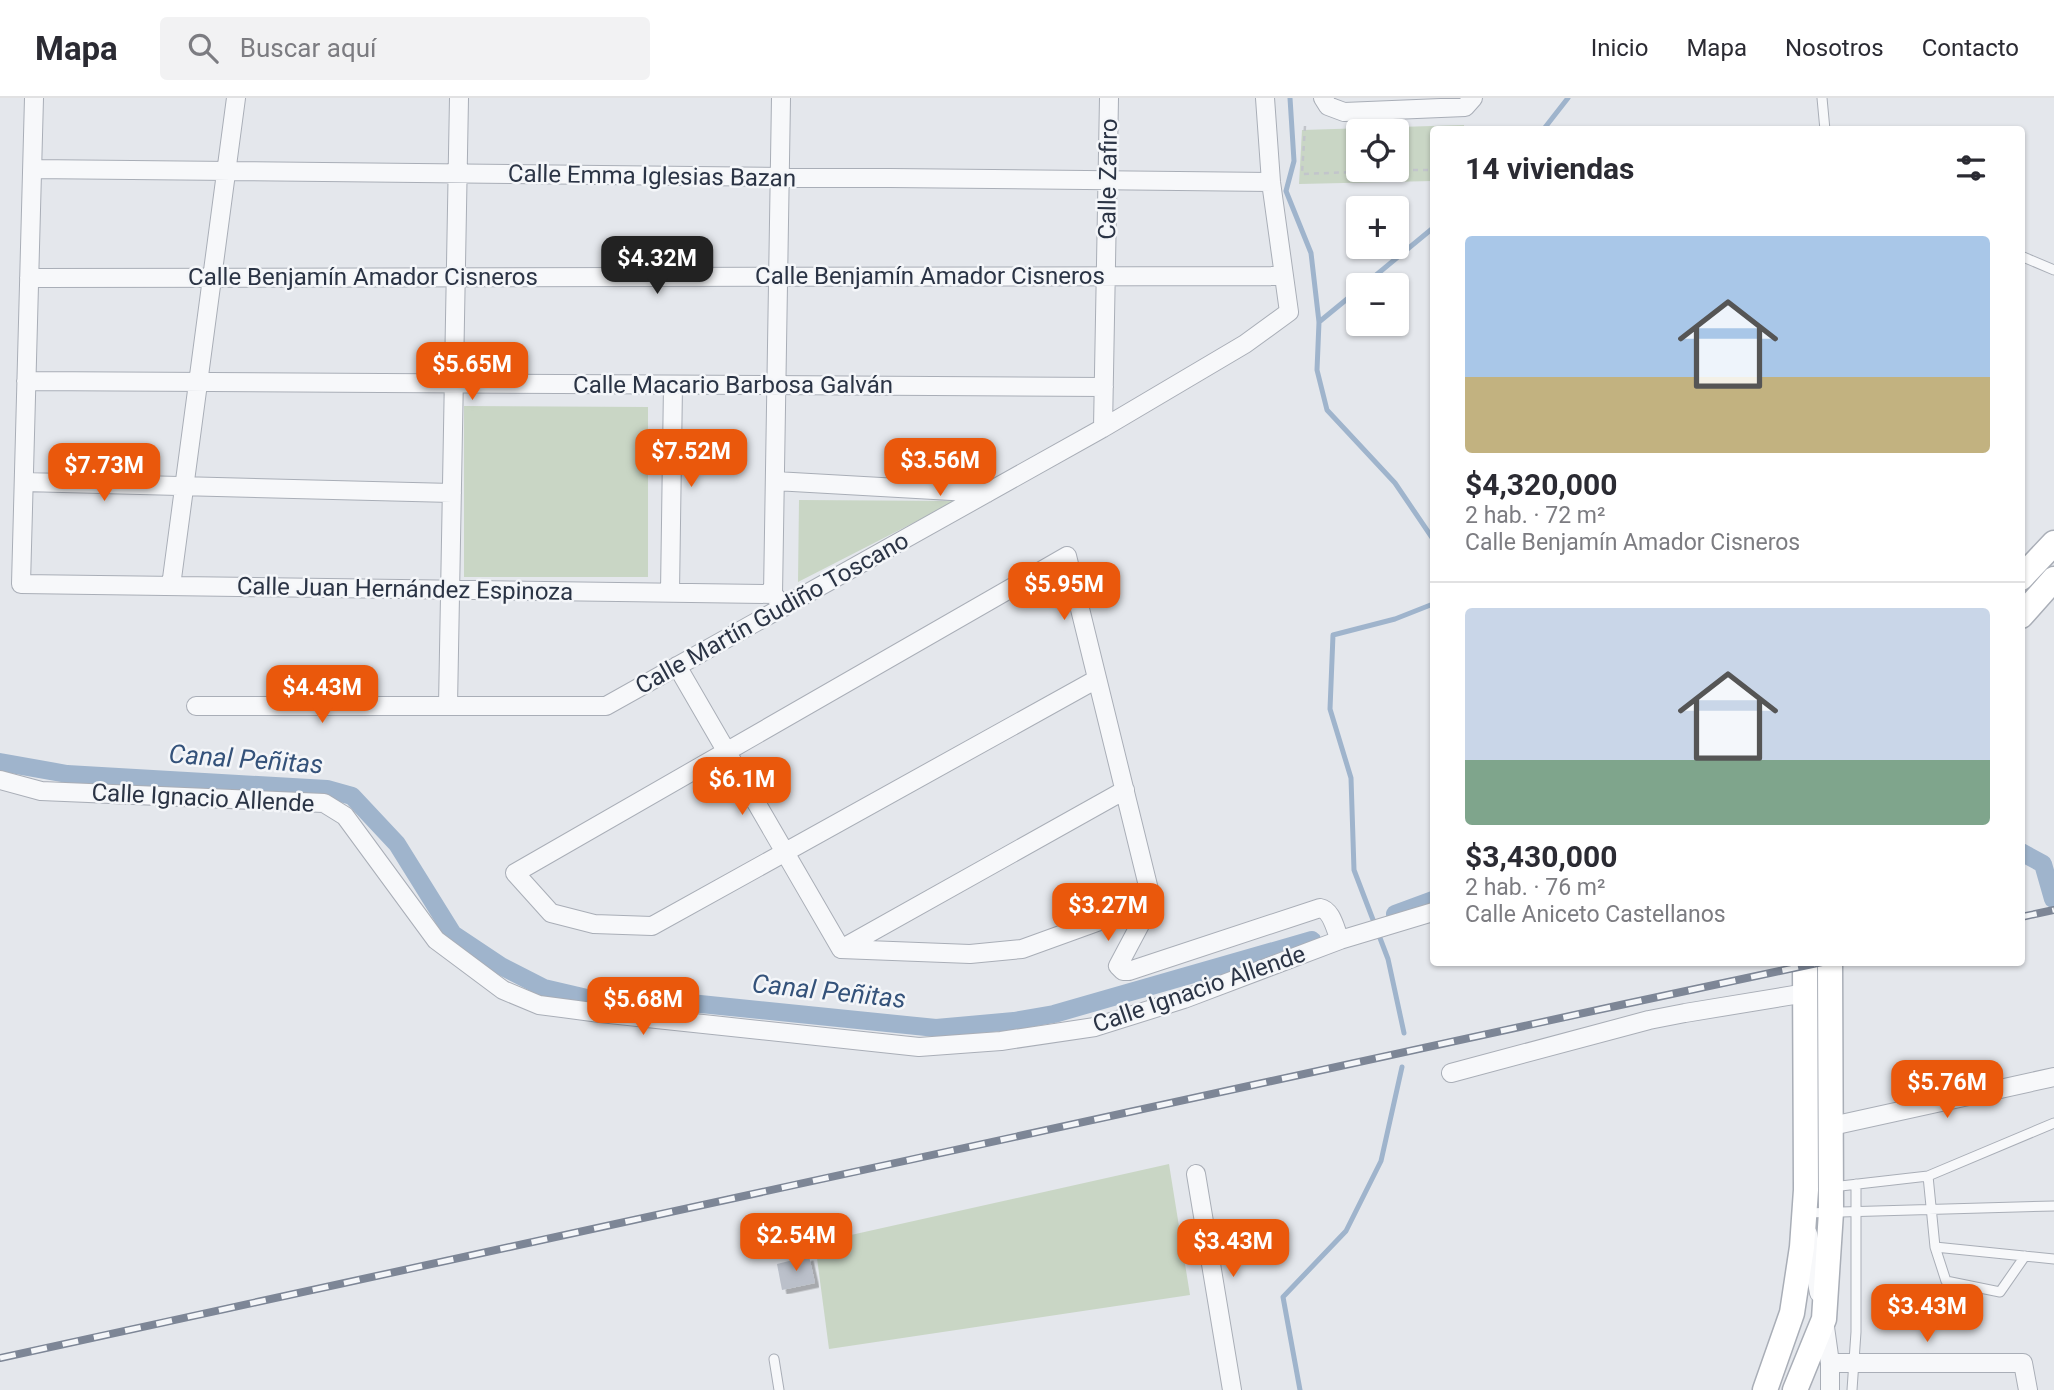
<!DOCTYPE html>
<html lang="es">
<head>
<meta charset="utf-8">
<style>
	body { margin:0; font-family:Roboto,sans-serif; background:#f2f2f3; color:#2b2b33; height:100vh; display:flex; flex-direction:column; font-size:26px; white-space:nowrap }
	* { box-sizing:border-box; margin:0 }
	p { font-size:23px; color:#7c7c81 }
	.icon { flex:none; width:38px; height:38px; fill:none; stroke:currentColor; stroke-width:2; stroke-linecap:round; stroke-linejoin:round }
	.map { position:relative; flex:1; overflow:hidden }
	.drawer { position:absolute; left:1430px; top:28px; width:595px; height:840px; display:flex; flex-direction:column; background:#fff; border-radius:7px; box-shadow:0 2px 5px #0004 }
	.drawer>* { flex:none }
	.fabs { position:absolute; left:1346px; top:21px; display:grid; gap:14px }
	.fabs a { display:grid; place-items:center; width:63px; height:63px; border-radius:7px; background:#fff; box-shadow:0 2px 5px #0004; font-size:35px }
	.price { position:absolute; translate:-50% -60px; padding:0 16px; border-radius:14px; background:#ea580c; color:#fff; font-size:23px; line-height:46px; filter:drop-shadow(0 2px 4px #0008) }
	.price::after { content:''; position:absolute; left:50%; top:42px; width:21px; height:16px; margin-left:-10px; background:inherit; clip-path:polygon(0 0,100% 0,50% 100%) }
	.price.current { background:#222; color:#fff }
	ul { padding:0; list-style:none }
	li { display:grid; align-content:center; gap:14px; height:371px; padding:0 35px }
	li+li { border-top:2px solid #e1e1e2 }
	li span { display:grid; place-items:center; height:217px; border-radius:7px; color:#555 }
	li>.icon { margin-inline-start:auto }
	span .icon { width:126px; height:126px; fill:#fffc; stroke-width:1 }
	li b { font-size:30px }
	h2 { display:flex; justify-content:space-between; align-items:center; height:84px; padding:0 35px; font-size:30px }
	header { display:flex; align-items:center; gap:42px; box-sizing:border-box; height:98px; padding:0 35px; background:#fff; border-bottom:2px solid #e1e1e2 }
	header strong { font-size:33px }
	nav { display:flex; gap:38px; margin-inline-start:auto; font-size:24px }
	.search { width:490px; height:63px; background:#f2f2f3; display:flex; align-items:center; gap:18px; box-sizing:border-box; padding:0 24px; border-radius:7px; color:#7c7c81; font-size:26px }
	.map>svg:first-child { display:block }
</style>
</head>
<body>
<header>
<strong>Mapa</strong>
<div class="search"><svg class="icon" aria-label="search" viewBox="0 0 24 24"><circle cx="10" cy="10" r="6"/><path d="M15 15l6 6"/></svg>Buscar aquí</div>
<nav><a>Inicio</a><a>Mapa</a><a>Nosotros</a><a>Contacto</a></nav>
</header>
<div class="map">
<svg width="2054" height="1292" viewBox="0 0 2054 1292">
	<defs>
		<filter id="shadow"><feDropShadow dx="4.5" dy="4.5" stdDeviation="0" flood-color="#0004"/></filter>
	</defs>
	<rect width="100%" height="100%" fill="#e4e7ec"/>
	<path fill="#c9d6c5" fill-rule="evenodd" d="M1464 27V31L1433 32V83L1299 86 1302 32ZM1396 33V72H1358V33Z
		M464 308 648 309V479H464Z
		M799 402 956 403 798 484Z
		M1169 1066 1190 1197 829 1251 815 1145Z"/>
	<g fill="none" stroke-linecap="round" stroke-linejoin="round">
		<path stroke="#9fb4cc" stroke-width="5" d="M1290 0 1294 63 1286 93 1311 155 1319 224 1317 272 1327 312 1395 385 1433 441
			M1543 32 1568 0
			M1364 187 1433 130
			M1319 224 1358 192
			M1404 935 1388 861 1354 772 1351 680 1330 611 1333 537 1395 521 1433 506
			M1300 1292 1283 1199 1346 1133 1381 1063 1402 969"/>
		<path stroke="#9fb4cc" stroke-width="18" d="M0 664 67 676 327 691 352 698 397 746 453 836 501 868 544 890 604 904 642 900 936 930 1014 923 1054 916 1312 842
			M2021 754 2043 766 2053 801
			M1395 816 1433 802"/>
	</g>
	<path fill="#bbc0ca" filter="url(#shadow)" d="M809 1158 815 1185 782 1192 777 1166Z"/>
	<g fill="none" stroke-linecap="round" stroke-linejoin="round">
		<g stroke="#a9aeb7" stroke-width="11">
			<path id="service" d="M1822 0 1825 32
				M2021 158 2054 172
				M1928 1078 1935 1149 2054 1161
				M1832 1089 1928 1078 2054 1025
				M1806 1115 2054 1108
				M1935 1149 1946 1183 2000 1194 2025 1158
				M774 1261 779 1292
				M1852 1292 1856 1234V1086"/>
		</g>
		<g stroke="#a9aeb7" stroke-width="20">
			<path id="minor" d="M34 0 21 486 773 496 784 509
				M1323 0 1328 8 1344 14 1465 9 1473 0
				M32 71 1271 84
				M29 180 1284 178
				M26 283 1104 289
				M1103 330 1109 0
				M775 383 987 395
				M24 384 452 395
				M171 488 236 0
				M670 494 673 287
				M773 496 781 0
				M677 568 841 851
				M1097 581 652 828 594 826 551 815 515 775 1067 458 1152 804
				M196 608H606L1103 330 1245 246 1289 214 1271 84 1265 0
				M448 608 459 0
				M0 682 41 693 324 705 345 718 436 842 503 892 539 907 600 915 919 949 1001 943 1095 929 1184 901 1340 842 1433 814
				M841 851 970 856 1022 851 1152 804 1118 868 1123 873H1129L1320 810C1332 812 1335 831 1340 842
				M841 851 1125 692
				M1451 975 1649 922 1685 915 1806 895
				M1832 1028 2054 979
				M1196 1076 1232 1292
				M1808 1136 1819 1195
				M1824 1222 1830 1265V1292
				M1830 1265H2023L2028 1292"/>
		</g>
		<g stroke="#a9aeb7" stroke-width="27">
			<path id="secondary" d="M2021 480 2054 445
				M2021 518 2054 481
				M1765 1292 1792 1215 1802 1149 1806 1092 1805 864
				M1795 1292 1824 1221 1831 1114 1830 864"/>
		</g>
		<path stroke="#c2c5cb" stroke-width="2.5" stroke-dasharray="5 5" stroke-linecap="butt" d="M1305 28 1302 76 1381 73
			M1381 72 1382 76 1387 82H1397L1403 73 1401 66 1396 62
			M1403 72H1433"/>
		<use href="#service" stroke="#f7f8fa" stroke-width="9"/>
		<use href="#minor" stroke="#f7f8fa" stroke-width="18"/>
		<use href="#secondary" stroke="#fff" stroke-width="24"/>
		<g stroke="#7d8696" stroke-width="8">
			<path id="rail" d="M2021 819 2054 812
				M0 1260 1625 906 1822 864"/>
		</g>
		<use href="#rail" stroke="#f4f6f9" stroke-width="5" stroke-dasharray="16" stroke-linecap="butt"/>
	</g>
	<g text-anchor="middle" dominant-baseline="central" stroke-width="5" stroke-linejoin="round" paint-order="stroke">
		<g font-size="24" fill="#2b3445" stroke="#f4f6f9">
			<text transform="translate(652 78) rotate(1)">Calle Emma Iglesias Bazan</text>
			<text transform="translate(1108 81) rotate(-89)">Calle Zafiro</text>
			<text x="930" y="178">Calle Benjamín Amador Cisneros</text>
			<text x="363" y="179">Calle Benjamín Amador Cisneros</text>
			<text x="733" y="287">Calle Macario Barbosa Galván</text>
			<text transform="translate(405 491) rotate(1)">Calle Juan Hernández Espinoza</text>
			<text transform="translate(772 515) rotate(-29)">Calle Martín Gudiño Toscano</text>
			<text transform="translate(203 700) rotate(3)">Calle Ignacio Allende</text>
			<text transform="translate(1199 891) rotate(-19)">Calle Ignacio Allende</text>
		</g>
		<g font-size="26" font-style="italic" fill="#34527a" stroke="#f4f6f9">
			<text transform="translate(246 661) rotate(4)">Canal Peñitas</text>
			<text transform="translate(829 893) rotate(6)">Canal Peñitas</text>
		</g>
	</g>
</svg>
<div class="fabs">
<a><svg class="icon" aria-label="locate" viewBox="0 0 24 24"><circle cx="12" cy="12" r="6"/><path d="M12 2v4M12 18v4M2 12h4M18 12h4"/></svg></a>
<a>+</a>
<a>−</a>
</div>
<b class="price current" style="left:657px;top:198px">$4.32M</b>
<b class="price" style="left:472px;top:304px">$5.65M</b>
<b class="price" style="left:691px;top:391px">$7.52M</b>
<b class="price" style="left:940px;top:400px">$3.56M</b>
<b class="price" style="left:104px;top:405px">$7.73M</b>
<b class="price" style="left:1064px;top:524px">$5.95M</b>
<b class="price" style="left:322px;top:627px">$4.43M</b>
<b class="price" style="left:742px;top:719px">$6.1M</b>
<b class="price" style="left:1108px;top:845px">$3.27M</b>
<b class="price" style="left:643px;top:939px">$5.68M</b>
<b class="price" style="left:1947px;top:1022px">$5.76M</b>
<b class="price" style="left:796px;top:1175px">$2.54M</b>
<b class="price" style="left:1233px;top:1181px">$3.43M</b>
<b class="price" style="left:1927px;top:1246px">$3.43M</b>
<section class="drawer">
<h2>14 viviendas<svg class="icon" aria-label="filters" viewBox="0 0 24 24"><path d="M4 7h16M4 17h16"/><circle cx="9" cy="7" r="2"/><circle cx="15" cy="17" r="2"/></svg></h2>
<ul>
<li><span style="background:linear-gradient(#a9c7e8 65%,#c2b280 0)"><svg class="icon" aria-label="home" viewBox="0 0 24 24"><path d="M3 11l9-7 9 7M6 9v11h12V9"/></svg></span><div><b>$4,320,000</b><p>2 hab. · 72 m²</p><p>Calle Benjamín Amador Cisneros</p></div></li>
<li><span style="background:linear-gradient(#c9d6e8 70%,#7fa58c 0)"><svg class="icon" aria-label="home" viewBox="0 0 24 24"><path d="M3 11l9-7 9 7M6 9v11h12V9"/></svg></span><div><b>$3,430,000</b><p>2 hab. · 76 m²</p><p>Calle Aniceto Castellanos</p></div></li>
</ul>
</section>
</div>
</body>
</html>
